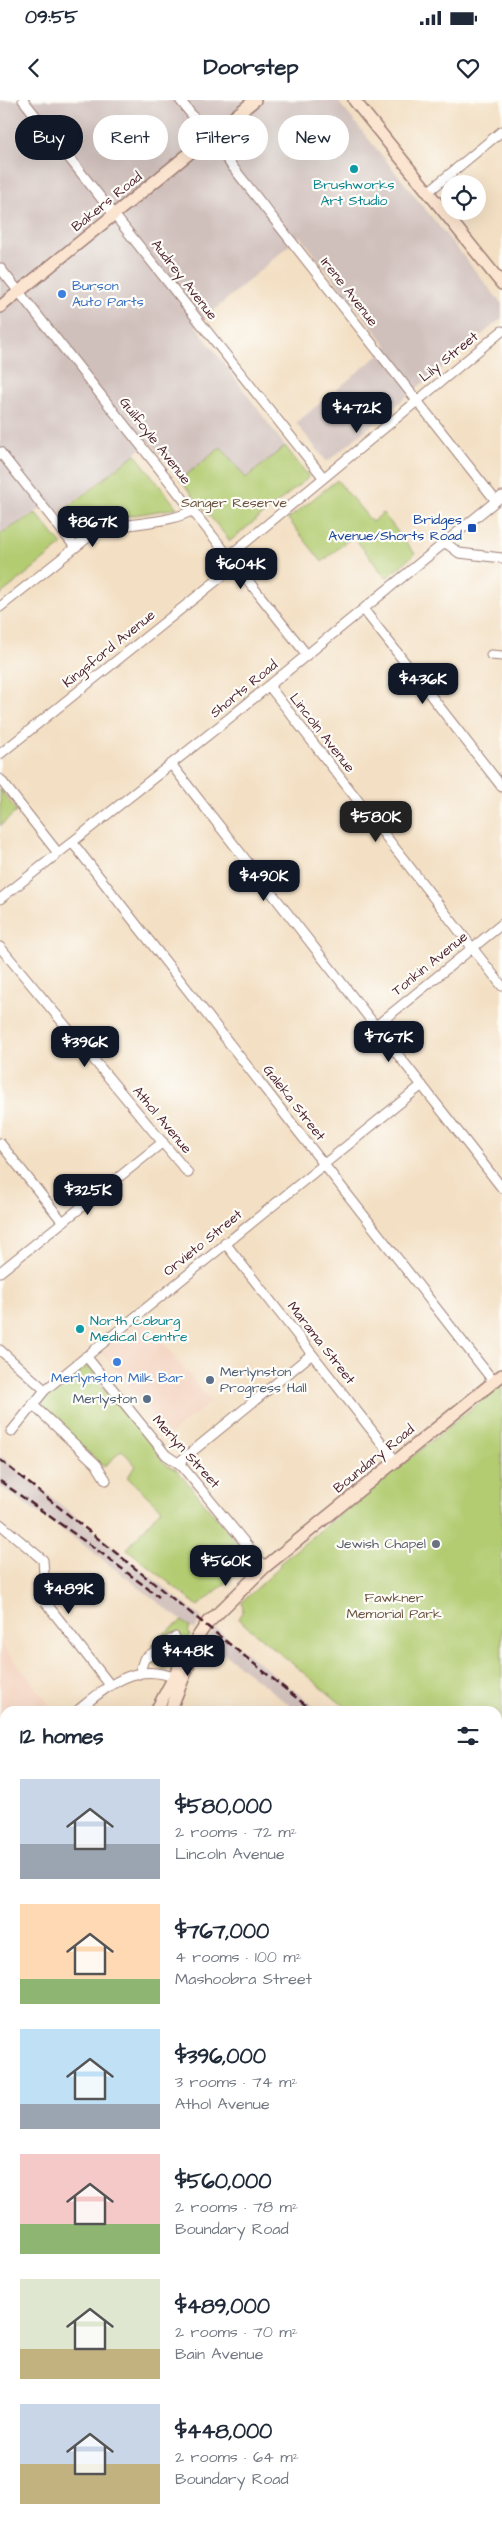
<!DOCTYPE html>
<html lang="en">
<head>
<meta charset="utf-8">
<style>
	body { margin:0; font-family:"Architects Daughter",sans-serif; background:#f6f6f7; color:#1f2937; height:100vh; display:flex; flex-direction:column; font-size:19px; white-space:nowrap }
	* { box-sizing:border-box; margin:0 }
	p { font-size:16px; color:#747a83 }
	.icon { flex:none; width:28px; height:28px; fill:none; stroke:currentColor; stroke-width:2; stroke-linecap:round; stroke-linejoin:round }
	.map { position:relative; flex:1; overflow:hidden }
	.side { position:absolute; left:0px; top:1606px; width:502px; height:821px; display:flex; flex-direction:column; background:#fff; border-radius:15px 15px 0 0; box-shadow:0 5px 20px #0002 }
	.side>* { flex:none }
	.banner { position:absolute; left:15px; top:15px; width:472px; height:45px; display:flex; gap:10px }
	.buttons { position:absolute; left:441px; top:75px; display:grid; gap:10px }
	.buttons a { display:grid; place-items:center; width:45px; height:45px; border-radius:50%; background:#fff; box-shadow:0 5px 20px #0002; font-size:25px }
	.price { position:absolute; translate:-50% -42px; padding:0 11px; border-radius:10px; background:#111827; color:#fff; font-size:16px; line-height:32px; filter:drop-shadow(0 1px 2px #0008) }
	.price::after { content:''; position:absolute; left:50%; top:30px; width:15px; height:11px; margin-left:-8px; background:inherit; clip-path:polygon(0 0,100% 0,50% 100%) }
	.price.on { background:#222; color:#fff }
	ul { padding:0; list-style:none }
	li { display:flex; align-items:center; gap:15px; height:125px; padding:0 20px }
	li span { display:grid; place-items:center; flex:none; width:140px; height:100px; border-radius:0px; color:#555 }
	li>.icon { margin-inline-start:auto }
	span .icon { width:60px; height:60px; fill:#fffc; stroke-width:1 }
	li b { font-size:21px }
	h2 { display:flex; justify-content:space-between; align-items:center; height:60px; padding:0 20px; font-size:21px }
	.pill { padding:0 18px; border-radius:22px; background:#fff; box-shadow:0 5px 20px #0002; font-size:18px; line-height:45px }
	.pill.on { background:#111827; color:#fff }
	.status { display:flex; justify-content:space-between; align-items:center; height:35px; padding:0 25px; background:#fff; direction:ltr }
	.status svg { height:14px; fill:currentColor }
	header { display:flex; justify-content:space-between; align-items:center; height:65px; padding:0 20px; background:#fff; font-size:22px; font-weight:700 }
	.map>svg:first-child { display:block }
</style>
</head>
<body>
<div class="status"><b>09:55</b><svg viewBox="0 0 49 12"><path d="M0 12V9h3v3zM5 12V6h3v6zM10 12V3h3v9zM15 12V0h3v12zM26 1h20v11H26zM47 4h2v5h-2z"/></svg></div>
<header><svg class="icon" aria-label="back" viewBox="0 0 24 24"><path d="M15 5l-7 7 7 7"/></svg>Doorstep<svg class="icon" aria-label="heart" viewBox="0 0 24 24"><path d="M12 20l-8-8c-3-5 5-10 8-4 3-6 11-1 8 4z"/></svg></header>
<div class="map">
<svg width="502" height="2427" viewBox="0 0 502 2427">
	<rect width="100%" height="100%" fill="#fdfcf7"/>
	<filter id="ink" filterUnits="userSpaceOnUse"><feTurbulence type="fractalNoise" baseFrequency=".02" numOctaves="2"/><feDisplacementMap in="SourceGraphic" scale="10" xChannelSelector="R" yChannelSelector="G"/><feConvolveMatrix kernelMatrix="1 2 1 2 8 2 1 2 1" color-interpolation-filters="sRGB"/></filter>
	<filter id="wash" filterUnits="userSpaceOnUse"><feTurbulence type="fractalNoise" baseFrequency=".0096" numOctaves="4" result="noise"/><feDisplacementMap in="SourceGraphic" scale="20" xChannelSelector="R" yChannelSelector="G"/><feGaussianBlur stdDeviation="1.12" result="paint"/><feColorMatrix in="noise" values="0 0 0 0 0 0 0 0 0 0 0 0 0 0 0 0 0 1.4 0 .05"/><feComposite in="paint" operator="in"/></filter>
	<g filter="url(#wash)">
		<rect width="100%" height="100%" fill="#f3dfc3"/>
		<path fill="#f4d3c0" d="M142 1217 211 1302 169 1335 102 1253Z
			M0 1542 54 1611H5V1663L0 1668Z"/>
		<path fill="#d0c0bc" d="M0 0H337L502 204V218L327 362 296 323 388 247 300 136 196 226 285 346 245 378 221 347 180 380 150 342 57 414 48 404 0 434Z
			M0 1356 202 1518 194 1530 85 1446 0 1386Z
			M215 1528 320 1611H297L207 1540Z
			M502 2248V2427H442L438 2423 498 2422V2252Z"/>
		<path fill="#b3cc72" stroke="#7e764e" d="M285 346 309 377 230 441 180 380 221 347 246 378Z
			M135 354 177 408 92 422 77 433 61 413Z
			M337 380 372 422 383 413 415 454 386 478 353 436 322 462 288 419Z
			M36 413 62 445 0 495V434Z
			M0 689 17 711 0 726Z
			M88 1267 93 1271 94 1278 156 1349C160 1360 165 1366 177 1370L252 1461 198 1506 127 1449 161 1409 127 1377 136 1366 122 1350 104 1367 42 1309 44 1299 82 1269Z
			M502 1284V1735L498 1731V1611H350L238 1519 243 1510 242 1502 279 1468 280 1463Z
			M182 1521 190 1527 188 1532 191 1535 180 1548 175 1545 179 1540 176 1534 172 1532 164 1537 162 1535Z
			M167 1547 180 1555 173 1567 165 1569 155 1565 154 1557 157 1555 165 1562 168 1560 162 1550Z"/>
	</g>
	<g filter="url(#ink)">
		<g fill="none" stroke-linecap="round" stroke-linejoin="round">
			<g stroke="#9e7f77" stroke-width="11">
				<path id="street" d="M23 0 323 377
					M180 0 496 401
					M428 92 502 31
					M0 168 307 555
					M0 352 75 447
					M446 443 459 453 502 458
					M229 456 502 231
					M0 507 91 435C123 420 162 427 193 410
					M364 510 502 687
					M491 555 502 556
					M269 586 502 886
					M0 654 236 465
					M171 664 502 1088
					M0 679 58 753
					M72 742 494 1282
					M0 799 222 624 502 396
					M0 847 188 1073
					M376 926 502 824
					M0 1043 62 1121
					M225 1143 395 1360
					M0 1172 163 1042
					M0 1250 45 1290
					M86 1256 166 1355 181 1365 265 1467
					M32 1304 96 1364 106 1380
					M11 1332 45 1290 422 985
					M178 1363 312 1254
					M0 1424 43 1460 46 1503 110 1585
					M139 1574 144 1559 175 1537
					M77 1611C108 1586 135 1560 178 1579
					M0 1805 5 1809
					M0 1939 5 1935
					M0 2106 5 2102
					M0 2180 5 2183
					M498 2185 502 2188
					M0 2372 5 2379
					M42 2422 46 2427
					M356 2422 360 2427
					M254 2427 260 2422"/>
			</g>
			<g stroke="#9e7f77" stroke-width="14">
				<path id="secondary" d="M354 0 502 184
					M0 207 255 0
					M206 1525 265 1467 502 1275
					M156 1611 185 1556 209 1520
					M170 1611 196 1547
					M0 1767 5 1764
					M498 2059 502 2056
					M26 2427 32 2422"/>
			</g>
			<g stroke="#9e7f77" stroke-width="18">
				<path id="highway" d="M0 1634 5 1638
					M0 1648 5 1652
					M498 1977 502 1981
					M498 2019 502 2023"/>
			</g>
			<use href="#street" stroke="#fff" stroke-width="9"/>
			<use href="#secondary" stroke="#fce5d0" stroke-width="11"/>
			<use href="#highway" stroke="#f8bd89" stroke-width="15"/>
			<path stroke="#4a1f2b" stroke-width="2.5" stroke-dasharray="8 4" stroke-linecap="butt" d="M0 1360 313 1611
				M0 1381 104 1455 159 1497
				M498 1759 502 1762"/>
		</g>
	</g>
	<g fill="#0f9aa8" stroke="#fdfcf7" stroke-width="2">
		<circle cx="354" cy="69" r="5"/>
		<circle cx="80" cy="1229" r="5"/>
	</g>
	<g fill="#3f7fe0" stroke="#fdfcf7" stroke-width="2">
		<circle cx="62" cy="194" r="5"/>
		<circle cx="117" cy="1262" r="5"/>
	</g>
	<rect fill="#1a4fb4" stroke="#fdfcf7" stroke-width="2" x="467" y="423" width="10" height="10" rx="2.5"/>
	<g fill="#5c6f8a" stroke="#fdfcf7" stroke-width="2">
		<circle cx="210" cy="1280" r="5"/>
		<circle cx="147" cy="1299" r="5"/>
	</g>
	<circle fill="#6b7280" stroke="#fdfcf7" stroke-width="2" cx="436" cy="1444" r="5"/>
	<g text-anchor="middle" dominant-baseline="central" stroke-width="4.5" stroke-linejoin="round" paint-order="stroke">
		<g font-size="14" fill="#0d838f" stroke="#fdfcf7">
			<text x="354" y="85">Brushworks<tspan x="354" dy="16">Art Studio</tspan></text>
			<text x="90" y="1221" text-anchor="start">North Coburg<tspan x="90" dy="16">Medical Centre</tspan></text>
		</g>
		<g font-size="14" fill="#4a1f2b" stroke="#fdfcf7">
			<text transform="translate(107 102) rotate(-39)">Bakers Road</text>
			<text transform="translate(184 180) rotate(52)">Audrey Avenue</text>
			<text transform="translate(349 192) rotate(52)">Irene Avenue</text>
			<text transform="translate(449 257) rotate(-39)">Lily Street</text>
			<text transform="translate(155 341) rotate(52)">Guilfoyle Avenue</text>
			<text transform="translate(109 549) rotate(-39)">Kingsford Avenue</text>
			<text transform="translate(244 589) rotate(-39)">Shorts Road</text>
			<text transform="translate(322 633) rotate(52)">Lincoln Avenue</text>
			<text transform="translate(430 864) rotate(-39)">Tonkin Avenue</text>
			<text transform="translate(294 1003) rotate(52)">Galeka Street</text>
			<text transform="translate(162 1020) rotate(50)">Athol Avenue</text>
			<text transform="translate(203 1143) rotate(-39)">Orvieto Street</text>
			<text transform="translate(321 1243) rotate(52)">Marama Street</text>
			<text transform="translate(186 1352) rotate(48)">Merlyn Street</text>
			<text transform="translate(374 1359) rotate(-39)">Boundary Road</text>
		</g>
		<g font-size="14" fill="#366cbe" stroke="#fdfcf7" text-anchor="start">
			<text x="72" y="186">Burson<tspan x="72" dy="16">Auto Parts</tspan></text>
			<text x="117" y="1278" text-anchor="middle">Merlynston Milk Bar</text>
		</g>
		<g font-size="14" fill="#6a5340" stroke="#fdfcf7">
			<text x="234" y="403">Sanger Reserve</text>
			<text x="394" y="1498">Fawkner<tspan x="394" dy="16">Memorial Park</tspan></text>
		</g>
		<g font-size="14" fill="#164399" stroke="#fdfcf7" text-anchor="end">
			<text x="462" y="420">Bridges<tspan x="462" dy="16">Avenue/Shorts Road</tspan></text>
		</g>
		<g font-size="14" fill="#4e5e75" stroke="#fdfcf7" text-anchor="start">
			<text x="220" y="1272">Merlynston<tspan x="220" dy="16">Progress Hall</tspan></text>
			<text x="137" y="1299" text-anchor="end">Merlyston</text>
		</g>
		<g font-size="14" fill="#5b616d" stroke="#fdfcf7" text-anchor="end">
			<text x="426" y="1444">Jewish Chapel</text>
		</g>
	</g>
</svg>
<div class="buttons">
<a><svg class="icon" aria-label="locate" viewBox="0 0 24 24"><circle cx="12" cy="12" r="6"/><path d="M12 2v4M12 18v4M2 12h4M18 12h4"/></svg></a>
</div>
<b class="price" style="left:357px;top:334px">$472K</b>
<b class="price" style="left:93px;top:448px">$867K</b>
<b class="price" style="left:241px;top:490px">$604K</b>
<b class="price" style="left:423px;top:605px">$436K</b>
<b class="price on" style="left:376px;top:743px">$580K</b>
<b class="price" style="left:264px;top:802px">$490K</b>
<b class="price" style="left:389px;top:963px">$767K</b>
<b class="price" style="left:85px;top:968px">$396K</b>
<b class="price" style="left:88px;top:1116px">$325K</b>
<b class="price" style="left:226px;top:1487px">$560K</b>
<b class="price" style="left:69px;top:1515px">$489K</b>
<b class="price" style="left:188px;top:1577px">$448K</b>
<div class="banner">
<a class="pill on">Buy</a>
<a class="pill">Rent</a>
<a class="pill">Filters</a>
<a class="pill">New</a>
</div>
<section class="side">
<h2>12 homes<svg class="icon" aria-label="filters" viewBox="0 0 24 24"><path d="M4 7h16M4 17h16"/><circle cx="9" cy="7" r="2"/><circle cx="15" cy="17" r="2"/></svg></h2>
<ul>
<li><span style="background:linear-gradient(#c9d6e8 65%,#9aa5b1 0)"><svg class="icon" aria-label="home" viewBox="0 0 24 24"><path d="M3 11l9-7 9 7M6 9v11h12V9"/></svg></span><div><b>$580,000</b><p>2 rooms · 72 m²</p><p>Lincoln Avenue</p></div></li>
<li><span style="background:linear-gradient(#ffd9b3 75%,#8fb573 0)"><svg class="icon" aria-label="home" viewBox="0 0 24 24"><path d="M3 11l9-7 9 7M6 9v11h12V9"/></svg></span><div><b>$767,000</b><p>4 rooms · 100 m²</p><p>Mashoobra Street</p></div></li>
<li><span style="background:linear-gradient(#bfe0f5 75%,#9aa5b1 0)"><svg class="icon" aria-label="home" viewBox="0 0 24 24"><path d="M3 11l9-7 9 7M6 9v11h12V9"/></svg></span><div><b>$396,000</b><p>3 rooms · 74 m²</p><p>Athol Avenue</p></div></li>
<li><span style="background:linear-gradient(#f6c9c9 70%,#8fb573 0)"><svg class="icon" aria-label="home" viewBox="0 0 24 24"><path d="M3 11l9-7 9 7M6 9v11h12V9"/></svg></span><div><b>$560,000</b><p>2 rooms · 78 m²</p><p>Boundary Road</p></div></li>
<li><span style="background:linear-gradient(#dfe7d0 70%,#c2b280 0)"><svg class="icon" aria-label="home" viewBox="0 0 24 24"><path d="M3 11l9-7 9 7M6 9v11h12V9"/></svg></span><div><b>$489,000</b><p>2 rooms · 70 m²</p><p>Bain Avenue</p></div></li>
<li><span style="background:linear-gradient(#c9d6e8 60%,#c2b280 0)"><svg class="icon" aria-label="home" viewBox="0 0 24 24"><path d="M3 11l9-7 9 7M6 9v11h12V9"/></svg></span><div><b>$448,000</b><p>2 rooms · 64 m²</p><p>Boundary Road</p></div></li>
</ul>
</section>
</div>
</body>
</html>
